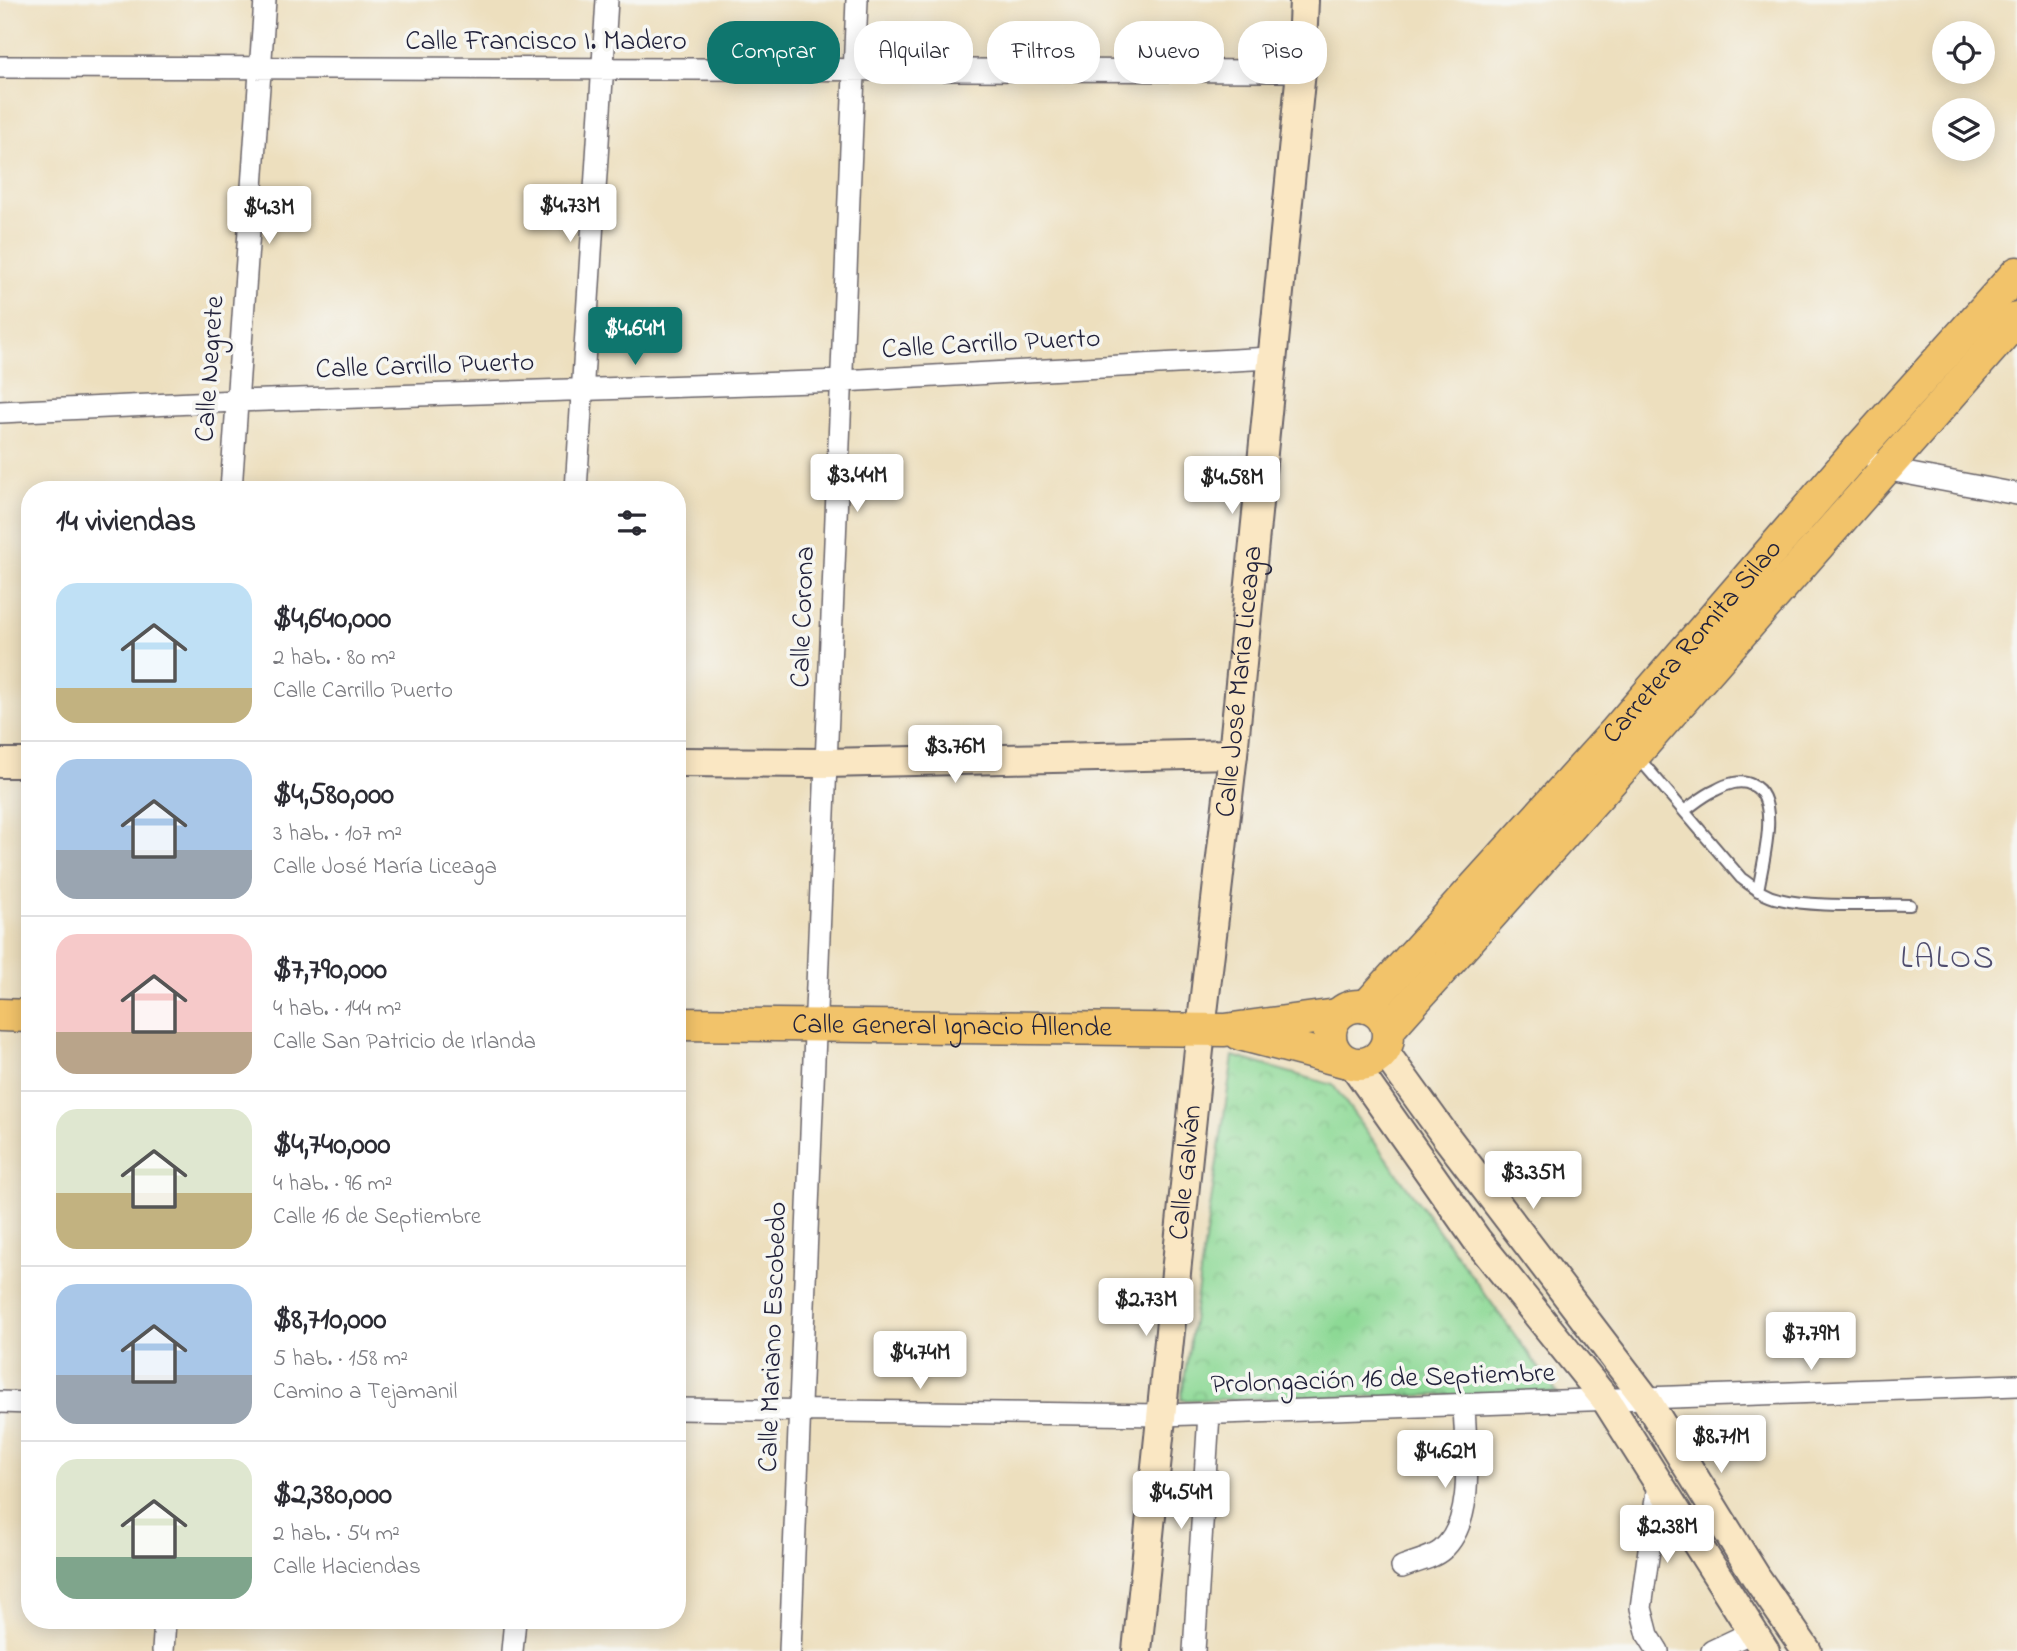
<!DOCTYPE html>
<html lang="es">
<head>
<meta charset="utf-8">
<style>
	body { margin:0; font-family:"Indie Flower",sans-serif; background:#f2f2f3; color:#2b2b33; height:100vh; display:flex; flex-direction:column; font-size:26px; white-space:nowrap }
	* { box-sizing:border-box; margin:0 }
	p { font-size:23px; color:#7c7c81 }
	.icon { flex:none; width:38px; height:38px; fill:none; stroke:currentColor; stroke-width:2; stroke-linecap:round; stroke-linejoin:round }
	.map { position:relative; flex:1; overflow:hidden }
	.sheet { position:absolute; left:21px; top:481px; width:665px; height:1148px; display:flex; flex-direction:column; background:#fff; border-radius:28px; box-shadow:0 4px 18px #0003 }
	.sheet>* { flex:none }
	.guide { position:absolute; left:707px; top:21px; width:665px; height:63px; display:flex; gap:14px }
	.tools { position:absolute; left:1932px; top:21px; display:grid; gap:14px }
	.tools a { display:grid; place-items:center; width:63px; height:63px; border-radius:50%; background:#fff; box-shadow:0 4px 18px #0003; font-size:35px }
	.price { position:absolute; translate:-50% -60px; padding:0 16px; border-radius:7px; background:#fff; color:#222; font-size:23px; line-height:46px; filter:drop-shadow(0 2px 4px #0008) }
	.price::after { content:''; position:absolute; left:50%; top:42px; width:21px; height:16px; margin-left:-10px; background:inherit; clip-path:polygon(0 0,100% 0,50% 100%) }
	.price.current { background:#0f766e; color:#fff }
	ul { padding:0; list-style:none }
	li { display:flex; align-items:center; gap:21px; height:175px; padding:0 35px }
	li+li { border-top:2px solid #e1e1e2 }
	li span { display:grid; place-items:center; flex:none; width:196px; height:140px; border-radius:21px; color:#555 }
	li>.icon { margin-inline-start:auto }
	span .icon { width:84px; height:84px; fill:#fffc; stroke-width:1 }
	li b { font-size:30px }
	h2 { display:flex; justify-content:space-between; align-items:center; height:84px; padding:0 35px; font-size:30px }
	.chip { padding:0 24px; border-radius:28px; background:#fff; box-shadow:0 4px 18px #0003; font-size:24px; line-height:63px }
	.chip.current { background:#0f766e; color:#fff }
	.map>svg:first-child { display:block }
</style>
</head>
<body>
<div class="map">
<svg width="2017" height="1651" viewBox="0 0 2017 1651">
	<defs>
		<pattern id="park-crowns" width="20" height="18" patternUnits="userSpaceOnUse" patternTransform="scale(1.75)"><rect width="20" height="18" fill="#8dd995"/><path d="M2 6a3 3 0 1 1 6 0M12 15a3 3 0 1 1 6 0" fill="none" stroke="#79ba81"/></pattern>
	</defs>
	<rect width="100%" height="100%" fill="#f6f6f2"/>
	<filter id="ink" filterUnits="userSpaceOnUse"><feTurbulence type="fractalNoise" baseFrequency=".0143" numOctaves="2"/><feDisplacementMap in="SourceGraphic" scale="14" xChannelSelector="R" yChannelSelector="G"/><feConvolveMatrix kernelMatrix="1 2 1 2 8 2 1 2 1" color-interpolation-filters="sRGB"/></filter>
	<filter id="wash" filterUnits="userSpaceOnUse"><feTurbulence type="fractalNoise" baseFrequency=".00686" numOctaves="4" result="noise"/><feDisplacementMap in="SourceGraphic" scale="28" xChannelSelector="R" yChannelSelector="G"/><feGaussianBlur stdDeviation="1.57" result="paint"/><feColorMatrix in="noise" values="0 0 0 0 0 0 0 0 0 0 0 0 0 0 0 0 0 1.4 0 .05"/><feComposite in="paint" operator="in"/></filter>
	<g filter="url(#wash)">
		<rect width="100%" height="100%" fill="#eddfbe"/>
		<path fill="url(#park-crowns)" stroke="#587e68" stroke-width="2" d="M1233 1056 1333 1085 1557 1393 1181 1400Z"/>
	</g>
	<g filter="url(#ink)">
		<g fill="none" stroke-linecap="round" stroke-linejoin="round">
			<g stroke="#696469" stroke-width="14">
				<path id="lane" d="M1636 755 1741 878C1753 887 1764 896 1779 899 1816 908 1871 904 1910 905
					M1684 811C1694 804 1704 795 1716 790 1726 784 1741 779 1752 785 1782 798 1762 864 1758 891"/>
			</g>
			<g stroke="#696469" stroke-width="24">
				<path id="street" d="M0 67 1301 71
					M0 412 236 401 842 381 1271 358
					M1877 464 1884 469 2017 494
					M231 490 265 0
					M576 490 607 0
					M0 1402 30 1403
					M677 1409 1163 1415 2017 1385
					M1402 1567C1414 1562 1433 1558 1442 1550 1477 1520 1465 1446 1464 1405
					M163 1651 165 1620
					M512 1651 515 1620
					M790 1651 857 0
					M1194 1651 1209 1414
					M1658 1651 1648 1635 1641 1608 1658 1484
					M1712 1651 1752 1632"/>
			</g>
			<g stroke="#696469" stroke-width="32">
				<g id="secondary">
					<path d="M677 762 826 763 1233 754"/>
					<path d="M0 763H30"/>
					<path d="M1384 1051 1444 1134 1645 1398 1756 1577 1807 1651"/>
					<path d="M1353 1064 1477 1240 1606 1400 1765 1651"/>
					<path id="s1" d="M1137 1651 1201 1030 1233 754 1301 71 1304 0"/>
				</g>
			</g>
			<g stroke="#696469" stroke-width="35">
				<g id="primary">
					<circle cx="1359" cy="1035" r="29"/>
					<path id="s2" d="M1366 1007 1616 731 1859 449 2017 273"/>
					<path d="M0 1015 30 1016"/>
					<path id="s3" d="M677 1024 1225 1030 1337 1015"/>
					<path d="M1388 1030 1635 754 2017 319"/>
					<path d="M1240 1034 1344 1061"/>
				</g>
			</g>
			<use href="#lane" stroke="#fff" stroke-width="10"/>
			<use href="#street" stroke="#fff" stroke-width="21"/>
			<use href="#secondary" stroke="#fae7c3" stroke-width="28"/>
			<use href="#primary" stroke="#f2c36a" stroke-width="32"/>
		</g>
	</g>
	<g text-anchor="middle" dominant-baseline="central" stroke-width="7" stroke-linejoin="round" paint-order="stroke">
		<g font-size="28" fill="#22223b" stroke="#f6f6f2">
			<text x="546" y="42">Calle Francisco I. Madero</text>
			<text transform="translate(991 345) rotate(-3)">Calle Carrillo Puerto</text>
			<text transform="translate(425 367) rotate(-2)">Calle Carrillo Puerto</text>
			<text transform="translate(211 369) rotate(-86)">Calle Negrete</text>
			<text transform="translate(804 617) rotate(-88)">Calle Corona</text>
			<text stroke="none"><textPath href="#s2" startOffset="490">Carretera Romita Silao</textPath></text>
			<text stroke="none"><textPath href="#s1" startOffset="975">Calle José María Liceaga</textPath></text>
			<text stroke="none"><textPath href="#s3" startOffset="275">Calle General Ignacio Allende</textPath></text>
			<text stroke="none"><textPath href="#s1" startOffset="481">Calle Galván</textPath></text>
			<text transform="translate(774 1337) rotate(-88)">Calle Mariano Escobedo</text>
			<text transform="translate(1383 1380) rotate(-2)">Prolongación 16 de Septiembre</text>
		</g>
		<g font-size="32" letter-spacing="2" fill="#504e6f" stroke="#f6f6f2">
			<text x="1948" y="959">LALOS</text>
		</g>
	</g>
</svg>
<div class="tools">
<a><svg class="icon" aria-label="locate" viewBox="0 0 24 24"><circle cx="12" cy="12" r="6"/><path d="M12 2v4M12 18v4M2 12h4M18 12h4"/></svg></a>
<a><svg class="icon" aria-label="layers" viewBox="0 0 24 24"><path d="M12 4l9 5-9 5-9-5zM3 14l9 5 9-5"/></svg></a>
</div>
<b class="price" style="left:570px;top:244px">$4.73M</b>
<b class="price" style="left:269px;top:246px">$4.3M</b>
<b class="price current" style="left:635px;top:367px">$4.64M</b>
<b class="price" style="left:857px;top:514px">$3.44M</b>
<b class="price" style="left:1232px;top:516px">$4.58M</b>
<b class="price" style="left:955px;top:785px">$3.76M</b>
<b class="price" style="left:1533px;top:1211px">$3.35M</b>
<b class="price" style="left:1146px;top:1338px">$2.73M</b>
<b class="price" style="left:1811px;top:1372px">$7.79M</b>
<b class="price" style="left:920px;top:1391px">$4.74M</b>
<b class="price" style="left:1721px;top:1475px">$8.71M</b>
<b class="price" style="left:1445px;top:1490px">$4.62M</b>
<b class="price" style="left:1181px;top:1531px">$4.54M</b>
<b class="price" style="left:1667px;top:1565px">$2.38M</b>
<div class="guide">
<a class="chip current">Comprar</a>
<a class="chip">Alquilar</a>
<a class="chip">Filtros</a>
<a class="chip">Nuevo</a>
<a class="chip">Piso</a>
</div>
<section class="sheet">
<h2>14 viviendas<svg class="icon" aria-label="filters" viewBox="0 0 24 24"><path d="M4 7h16M4 17h16"/><circle cx="9" cy="7" r="2"/><circle cx="15" cy="17" r="2"/></svg></h2>
<ul>
<li><span style="background:linear-gradient(#bfe0f5 75%,#c2b280 0)"><svg class="icon" aria-label="home" viewBox="0 0 24 24"><path d="M3 11l9-7 9 7M6 9v11h12V9"/></svg></span><div><b>$4,640,000</b><p>2 hab. · 80 m²</p><p>Calle Carrillo Puerto</p></div></li>
<li><span style="background:linear-gradient(#a9c7e8 65%,#9aa5b1 0)"><svg class="icon" aria-label="home" viewBox="0 0 24 24"><path d="M3 11l9-7 9 7M6 9v11h12V9"/></svg></span><div><b>$4,580,000</b><p>3 hab. · 107 m²</p><p>Calle José María Liceaga</p></div></li>
<li><span style="background:linear-gradient(#f6c9c9 70%,#b9a48a 0)"><svg class="icon" aria-label="home" viewBox="0 0 24 24"><path d="M3 11l9-7 9 7M6 9v11h12V9"/></svg></span><div><b>$7,790,000</b><p>4 hab. · 144 m²</p><p>Calle San Patricio de Irlanda</p></div></li>
<li><span style="background:linear-gradient(#dfe7d0 60%,#c2b280 0)"><svg class="icon" aria-label="home" viewBox="0 0 24 24"><path d="M3 11l9-7 9 7M6 9v11h12V9"/></svg></span><div><b>$4,740,000</b><p>4 hab. · 96 m²</p><p>Calle 16 de Septiembre</p></div></li>
<li><span style="background:linear-gradient(#a9c7e8 65%,#9aa5b1 0)"><svg class="icon" aria-label="home" viewBox="0 0 24 24"><path d="M3 11l9-7 9 7M6 9v11h12V9"/></svg></span><div><b>$8,710,000</b><p>5 hab. · 158 m²</p><p>Camino a Tejamanil</p></div></li>
<li><span style="background:linear-gradient(#dfe7d0 70%,#7fa58c 0)"><svg class="icon" aria-label="home" viewBox="0 0 24 24"><path d="M3 11l9-7 9 7M6 9v11h12V9"/></svg></span><div><b>$2,380,000</b><p>2 hab. · 54 m²</p><p>Calle Haciendas</p></div></li>
</ul>
</section>
</div>
</body>
</html>
